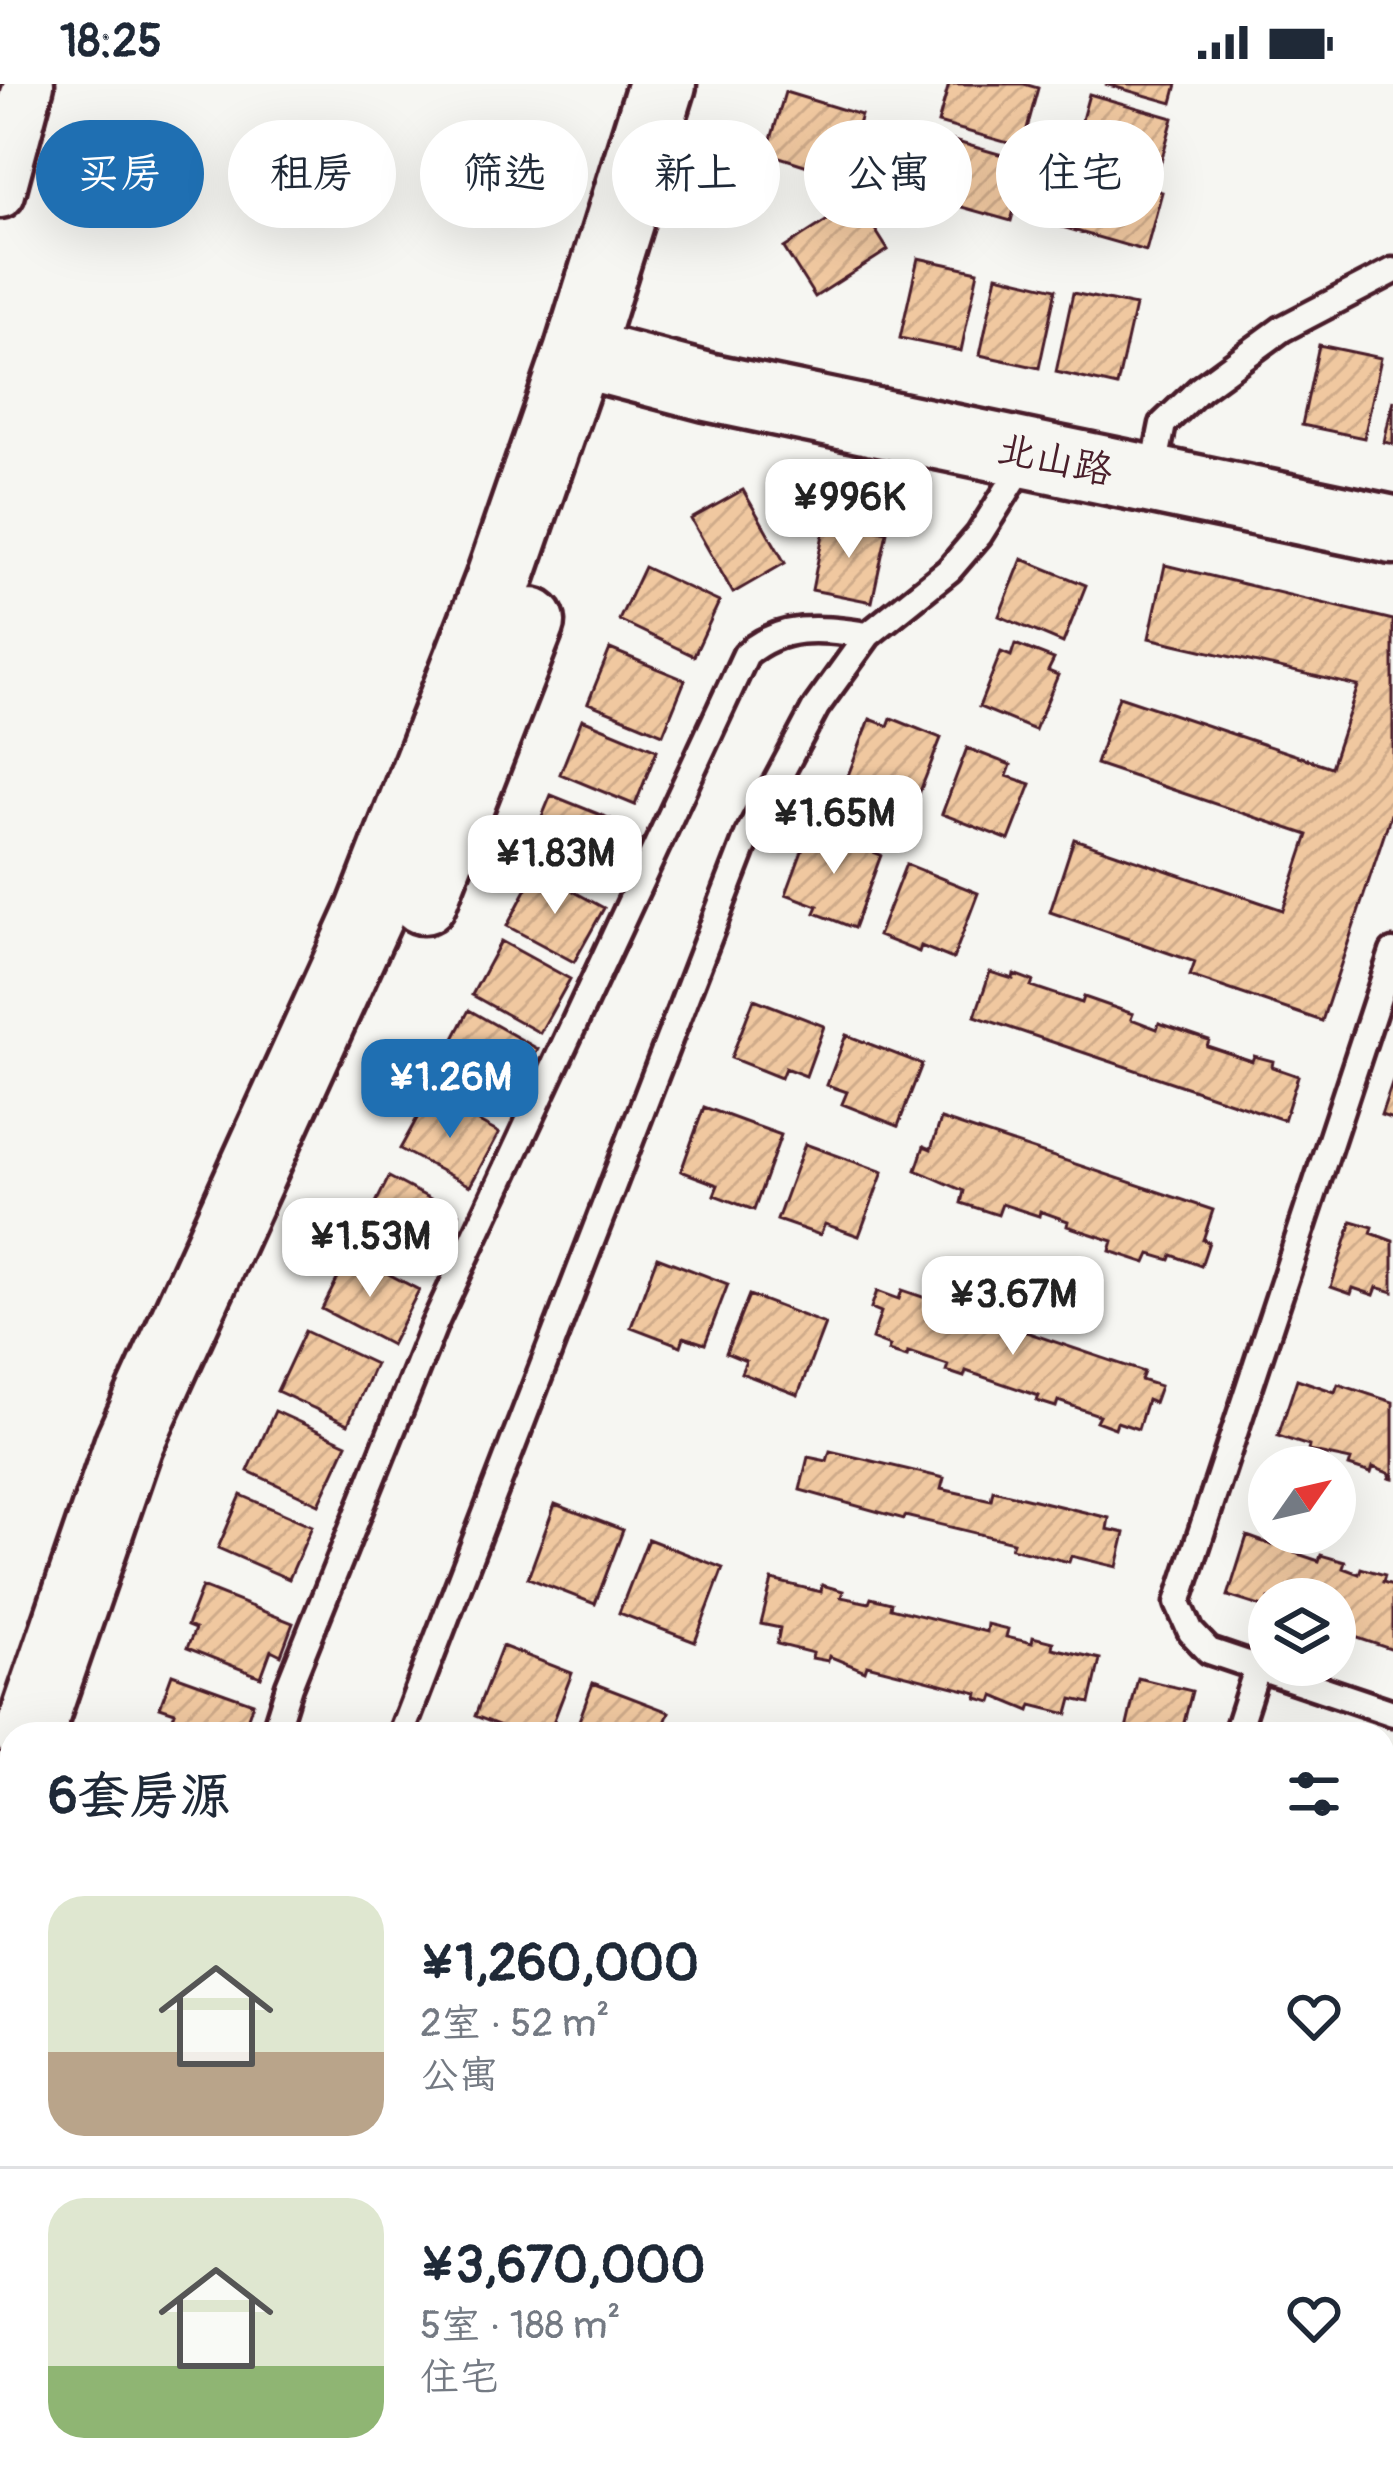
<!DOCTYPE html>
<html lang="zh">
<head>
<meta charset="utf-8">
<style>
	body { margin:0; font-family:Pangolin,"LXGW WenKai TC",sans-serif; background:#f6f6f7; color:#1f2937; height:100vh; display:flex; flex-direction:column; font-size:45px; white-space:nowrap }
	* { box-sizing:border-box; margin:0 }
	p { font-size:39px; color:#747a83 }
	.icon { flex:none; width:66px; height:66px; fill:none; stroke:currentColor; stroke-width:2; stroke-linecap:round; stroke-linejoin:round }
	.map { position:relative; flex:1; overflow:hidden }
	.side { position:absolute; left:0px; top:1638px; width:1395px; height:771px; display:flex; flex-direction:column; background:#fff; border-radius:36px 36px 0 0; box-shadow:0 12px 48px #0002 }
	.side>* { flex:none }
	.banner { position:absolute; left:36px; top:36px; width:1323px; height:108px; display:flex; gap:24px }
	.needle { width:78px; rotate:56deg }
	.controls { position:absolute; left:1248px; top:1362px; display:grid; gap:24px }
	.controls a { display:grid; place-items:center; width:108px; height:108px; border-radius:50%; background:#fff; box-shadow:0 12px 48px #0002; font-size:60px }
	.price { position:absolute; translate:-50% -102px; padding:0 27px; border-radius:24px; background:#fff; color:#222; font-size:39px; line-height:78px; filter:drop-shadow(0 3px 6px #0008) }
	.price::after { content:''; position:absolute; left:50%; top:72px; width:36px; height:27px; margin-left:-18px; background:inherit; clip-path:polygon(0 0,100% 0,50% 100%) }
	.price.selected { background:#1f6fb2; color:#fff }
	ul { padding:0; list-style:none }
	li { display:flex; align-items:center; gap:36px; height:300px; padding:0 48px }
	li+li { border-top:3px solid #e0e1e3 }
	li span { display:grid; place-items:center; flex:none; width:336px; height:240px; border-radius:36px; color:#555 }
	li>.icon { margin-inline-start:auto }
	span .icon { width:144px; height:144px; fill:#fffc; stroke-width:1 }
	li b { font-size:51px }
	h2 { display:flex; justify-content:space-between; align-items:center; height:144px; padding:0 48px; font-size:51px }
	.tag { padding:0 42px; border-radius:54px; background:#fff; box-shadow:0 12px 48px #0002; font-size:42px; line-height:108px }
	.tag.selected { background:#1f6fb2; color:#fff }
	.status { display:flex; justify-content:space-between; align-items:center; height:84px; padding:0 60px; background:#fff; direction:ltr }
	.status svg { height:33px; fill:currentColor }
	.map>svg:first-child { display:block }
</style>
</head>
<body>
<div class="status"><b>18:25</b><svg viewBox="0 0 49 12"><path d="M0 12V9h3v3zM5 12V6h3v6zM10 12V3h3v9zM15 12V0h3v12zM26 1h20v11H26zM47 4h2v5h-2z"/></svg></div>
<div class="map">
<svg width="1393" height="2408" viewBox="0 0 1393 2408">
	<defs>
		<pattern id="building-hatch" width="6" height="6" patternUnits="userSpaceOnUse" patternTransform="scale(3)"><rect width="6" height="6" fill="#f0c8a0"/><path d="M-1 1l2-2M0 6l6-6M5 7l2-2" fill="none" stroke="#cfab8a"/></pattern>
	</defs>
	<rect width="100%" height="100%" fill="#f6f6f2"/>
	<filter id="ink" filterUnits="userSpaceOnUse"><feTurbulence type="fractalNoise" baseFrequency=".00833" numOctaves="2"/><feDisplacementMap in="SourceGraphic" scale="24" xChannelSelector="R" yChannelSelector="G"/><feConvolveMatrix kernelMatrix="1 2 1 2 8 2 1 2 1" color-interpolation-filters="sRGB"/></filter>
	<g filter="url(#ink)">
		<path fill="url(#building-hatch)" stroke="#4a1f2b" stroke-width="3" d="M949 0H1024L1038 4 1022 63 938 39Z
			M1105 0H1177L1172 19Z
			M785 8 861 31 842 93 767 69Z
			M1089 10 1173 34 1157 92 1073 68Z
			M943 54 1027 78 1011 137 926 113Z
			M1078 84 1162 108 1146 167 1062 143Z
			M857 117 888 166 815 213 784 164Z
			M918 174 978 187 961 267 900 254Z
			M997 191 1056 205 1039 284 980 271Z
			M1073 209 1135 222 1117 302 1056 288Z
			M1319 261 1381 274 1364 354 1302 341Z
			M1393 316V360L1384 358Z
			M743 406 785 479 733 509 691 435Z
			M826 435 887 448 872 518 812 506Z
			M1022 475 1086 501 1063 559 999 532Z
			M1165 481 1393 536V724L1322 937 1190 892 1195 878 1050 828 1074 755 1283 826 1308 751 1096 680 1119 612 1331 683 1358 602 1149 554Z
			M644 483 719 518 694 572 619 536Z
			M1015 560 1054 575 1048 587 1058 591 1035 646 979 623 1001 568 1011 572Z
			M610 565 685 596 663 650 588 619Z
			M891 634 941 654 915 720 847 694 870 635 888 642Z
			M582 635 657 666 635 721 560 690Z
			M967 664 1011 681 1007 692 1031 700 1009 756 942 730Z
			M551 711 626 741 602 800 527 769Z
			M811 743 881 771 854 844 815 829 818 822 786 810Z
			M906 780 978 809 953 875 921 862 919 868 878 852Z
			M536 787 604 824 574 878 507 842Z
			M501 857 570 895 540 949 472 911Z
			M990 888 1013 895 1014 890 1033 897 1031 902 1082 919 1084 913 1133 930 1131 935 1157 945 1159 939 1209 956 1207 962 1252 977 1254 972 1273 977 1272 983 1298 992 1284 1036 975 932Z
			M754 915 824 942 806 992 785 984 781 994 731 974Z
			M469 926 538 965 509 1019 440 981Z
			M846 951 922 980 898 1042 842 1020 847 1008 827 1001Z
			M1393 996V1035L1381 1031Z
			M430 1011 499 1049 470 1102 400 1065Z
			M704 1023 781 1051 754 1126 714 1111 718 1101 681 1087Z
			M941 1035 1213 1126 1203 1156 1209 1158 1201 1182 1172 1171 1170 1176 1150 1170 1146 1179 1110 1167 1113 1157 1067 1142 1068 1137 1040 1127 1039 1132 1002 1120 998 1131 961 1119 964 1107 916 1086 924 1062 931 1065Z
			M805 1060 883 1088 859 1152 825 1140 820 1151 777 1136Z
			M389 1093 459 1130 431 1184 361 1148Z
			M1352 1137 1373 1143 1371 1149 1393 1157V1208L1377 1203 1374 1211 1353 1204 1351 1210 1331 1203Z
			M350 1170 419 1206 391 1261 322 1225Z
			M657 1173 728 1200 705 1260 684 1253 681 1262 631 1243Z
			M902 1206 1144 1288 1141 1296 1160 1302 1154 1319 1147 1316 1138 1345 1117 1338 1115 1344 1096 1337 1099 1331 1058 1317 1056 1323 1037 1317 1039 1312 966 1287 964 1293 946 1287 948 1281 908 1268 907 1273 888 1267 890 1262 872 1255 881 1228 871 1224 877 1207 899 1215Z
			M749 1211 825 1240 798 1311 741 1289 746 1277 726 1269Z
			M305 1247 375 1280 348 1340 277 1307Z
			M1297 1295 1335 1308 1338 1300 1393 1318V1395L1389 1394 1391 1390 1373 1383 1371 1389 1349 1382 1351 1376 1308 1367 1309 1362 1278 1352Z
			M275 1327 347 1360 319 1420 248 1387Z
			M830 1367 944 1394 941 1405 991 1416 993 1406 1109 1434 1107 1445 1125 1449 1117 1483 1071 1472 1069 1478 1011 1464 1013 1458 905 1432 904 1435 800 1406 808 1373 827 1377Z
			M241 1411 312 1442 289 1495 218 1464Z
			M555 1420 623 1446 595 1520 528 1494Z
			M1247 1452 1272 1461 1274 1455 1297 1463 1295 1469 1319 1477 1321 1471 1345 1478 1343 1484 1359 1490 1361 1484 1385 1491 1383 1498 1393 1501V1566L1349 1551 1346 1560 1335 1556V1515H1269V1535L1263 1533 1266 1524 1228 1512Z
			M648 1455 723 1484 695 1558 619 1529Z
			M772 1496 821 1508 822 1501 843 1507 841 1513 869 1519 871 1514 891 1519 890 1524 986 1548 987 1540 1008 1545 1006 1553 1032 1559 1033 1553 1053 1558 1052 1564 1100 1575 1090 1619 1072 1615 1068 1630 1032 1621 1030 1627 994 1612 992 1618 977 1614 978 1609 867 1581 865 1587 829 1572 828 1577 812 1574 813 1569 777 1560 780 1544 761 1540Z
			M202 1503 293 1539 281 1571 271 1566 261 1593 187 1564 195 1545 187 1542Z
			M502 1562 572 1589 549 1649 529 1642 525 1650H521L475 1632Z
			M172 1590 253 1619 242 1650H167L175 1628 160 1623Z
			M1138 1594 1192 1607 1181 1650H1125Z
			M593 1599 669 1628 661 1650H574Z
			M1383 1674 1393 1677V1748L1383 1745Z
			M1393 1842V1904L1383 1900V1874Z
			M1383 1984 1393 1987V2069L1383 2066Z
			M1383 2166H1393V2258L1383 2255Z
			M12 2239V2385L0 2401V2252Z
			M1383 2357 1393 2360V2408H1321L1288 2397H1383Z
			M62 2397H114L129 2408H55Z
			M522 2397H586L583 2408H519Z
			M633 2397H715L750 2408H629Z
			M920 2397H990L987 2408H935L918 2403Z
			M1126 2397H1161L1190 2408H1122Z"/>
		<g fill="none" stroke-linecap="round" stroke-linejoin="round">
			<g stroke="#4a1f2b" stroke-width="33">
				<path id="lane" d="M1152 394 1163 340 1200 305 1282 245 1393 187
					M1393 868 1178 1519 1191 1548 1209 1567 1393 1629
					M274 1650 289 1602 434 1241 746 570C784 538 822 545 868 551
					M401 1650 748 751 816 623 868 551 949 486 979 451 1028 373
					M1236 1650 1257 1585
					M0 2151 12 2149
					M1032 2408 1035 2397"/>
			</g>
			<g stroke="#4a1f2b" stroke-width="57">
				<path id="street" d="M0 109 29 0"/>
			</g>
			<g stroke="#4a1f2b" stroke-width="75">
				<path id="secondary" d="M578 269 707 303 1393 446
					M423 816 531 538
					M29 1650 129 1359 370 829 499 497 578 269 662 0
					M0 1735 12 1700
					M0 1875 12 1840"/>
			</g>
			<use href="#lane" stroke="#f6f6f2" stroke-width="24"/>
			<use href="#street" stroke="#f6f6f2" stroke-width="48"/>
			<use href="#secondary" stroke="#f6f6f2" stroke-width="66"/>
		</g>
	</g>
	<g text-anchor="middle" dominant-baseline="central" stroke-width="10" stroke-linejoin="round" paint-order="stroke">
		<g font-size="39" fill="#4a1f2b" stroke="#f6f6f2">
			<text transform="translate(1055 376) rotate(12)">北山路</text>
		</g>
	</g>
</svg>
<div class="controls">
<a><svg class="needle" viewBox="-14 -14 28 28"><path d="M0-13l5 13h-10z" fill="#e53935"/><path d="M0 13l5-13h-10z" fill="#747a83"/></svg></a>
<a><svg class="icon" aria-label="layers" viewBox="0 0 24 24"><path d="M12 4l9 5-9 5-9-5zM3 14l9 5 9-5"/></svg></a>
</div>
<b class="price" style="left:849px;top:477px">¥996K</b>
<b class="price" style="left:834px;top:793px">¥1.65M</b>
<b class="price" style="left:555px;top:833px">¥1.83M</b>
<b class="price selected" style="left:450px;top:1057px">¥1.26M</b>
<b class="price" style="left:370px;top:1216px">¥1.53M</b>
<b class="price" style="left:1013px;top:1274px">¥3.67M</b>
<div class="banner">
<a class="tag selected">买房</a>
<a class="tag">租房</a>
<a class="tag">筛选</a>
<a class="tag">新上</a>
<a class="tag">公寓</a>
<a class="tag">住宅</a>
</div>
<section class="side">
<h2>6套房源<svg class="icon" aria-label="filters" viewBox="0 0 24 24"><path d="M4 7h16M4 17h16"/><circle cx="9" cy="7" r="2"/><circle cx="15" cy="17" r="2"/></svg></h2>
<ul>
<li><span style="background:linear-gradient(#dfe7d0 65%,#b9a48a 0)"><svg class="icon" aria-label="home" viewBox="0 0 24 24"><path d="M3 11l9-7 9 7M6 9v11h12V9"/></svg></span><div><b>¥1,260,000</b><p>2室 · 52 m²</p><p>公寓</p></div><svg class="icon" aria-label="heart" viewBox="0 0 24 24"><path d="M12 20l-8-8c-3-5 5-10 8-4 3-6 11-1 8 4z"/></svg></li>
<li><span style="background:linear-gradient(#dfe7d0 70%,#8fb573 0)"><svg class="icon" aria-label="home" viewBox="0 0 24 24"><path d="M3 11l9-7 9 7M6 9v11h12V9"/></svg></span><div><b>¥3,670,000</b><p>5室 · 188 m²</p><p>住宅</p></div><svg class="icon" aria-label="heart" viewBox="0 0 24 24"><path d="M12 20l-8-8c-3-5 5-10 8-4 3-6 11-1 8 4z"/></svg></li>
</ul>
</section>
</div>
</body>
</html>
